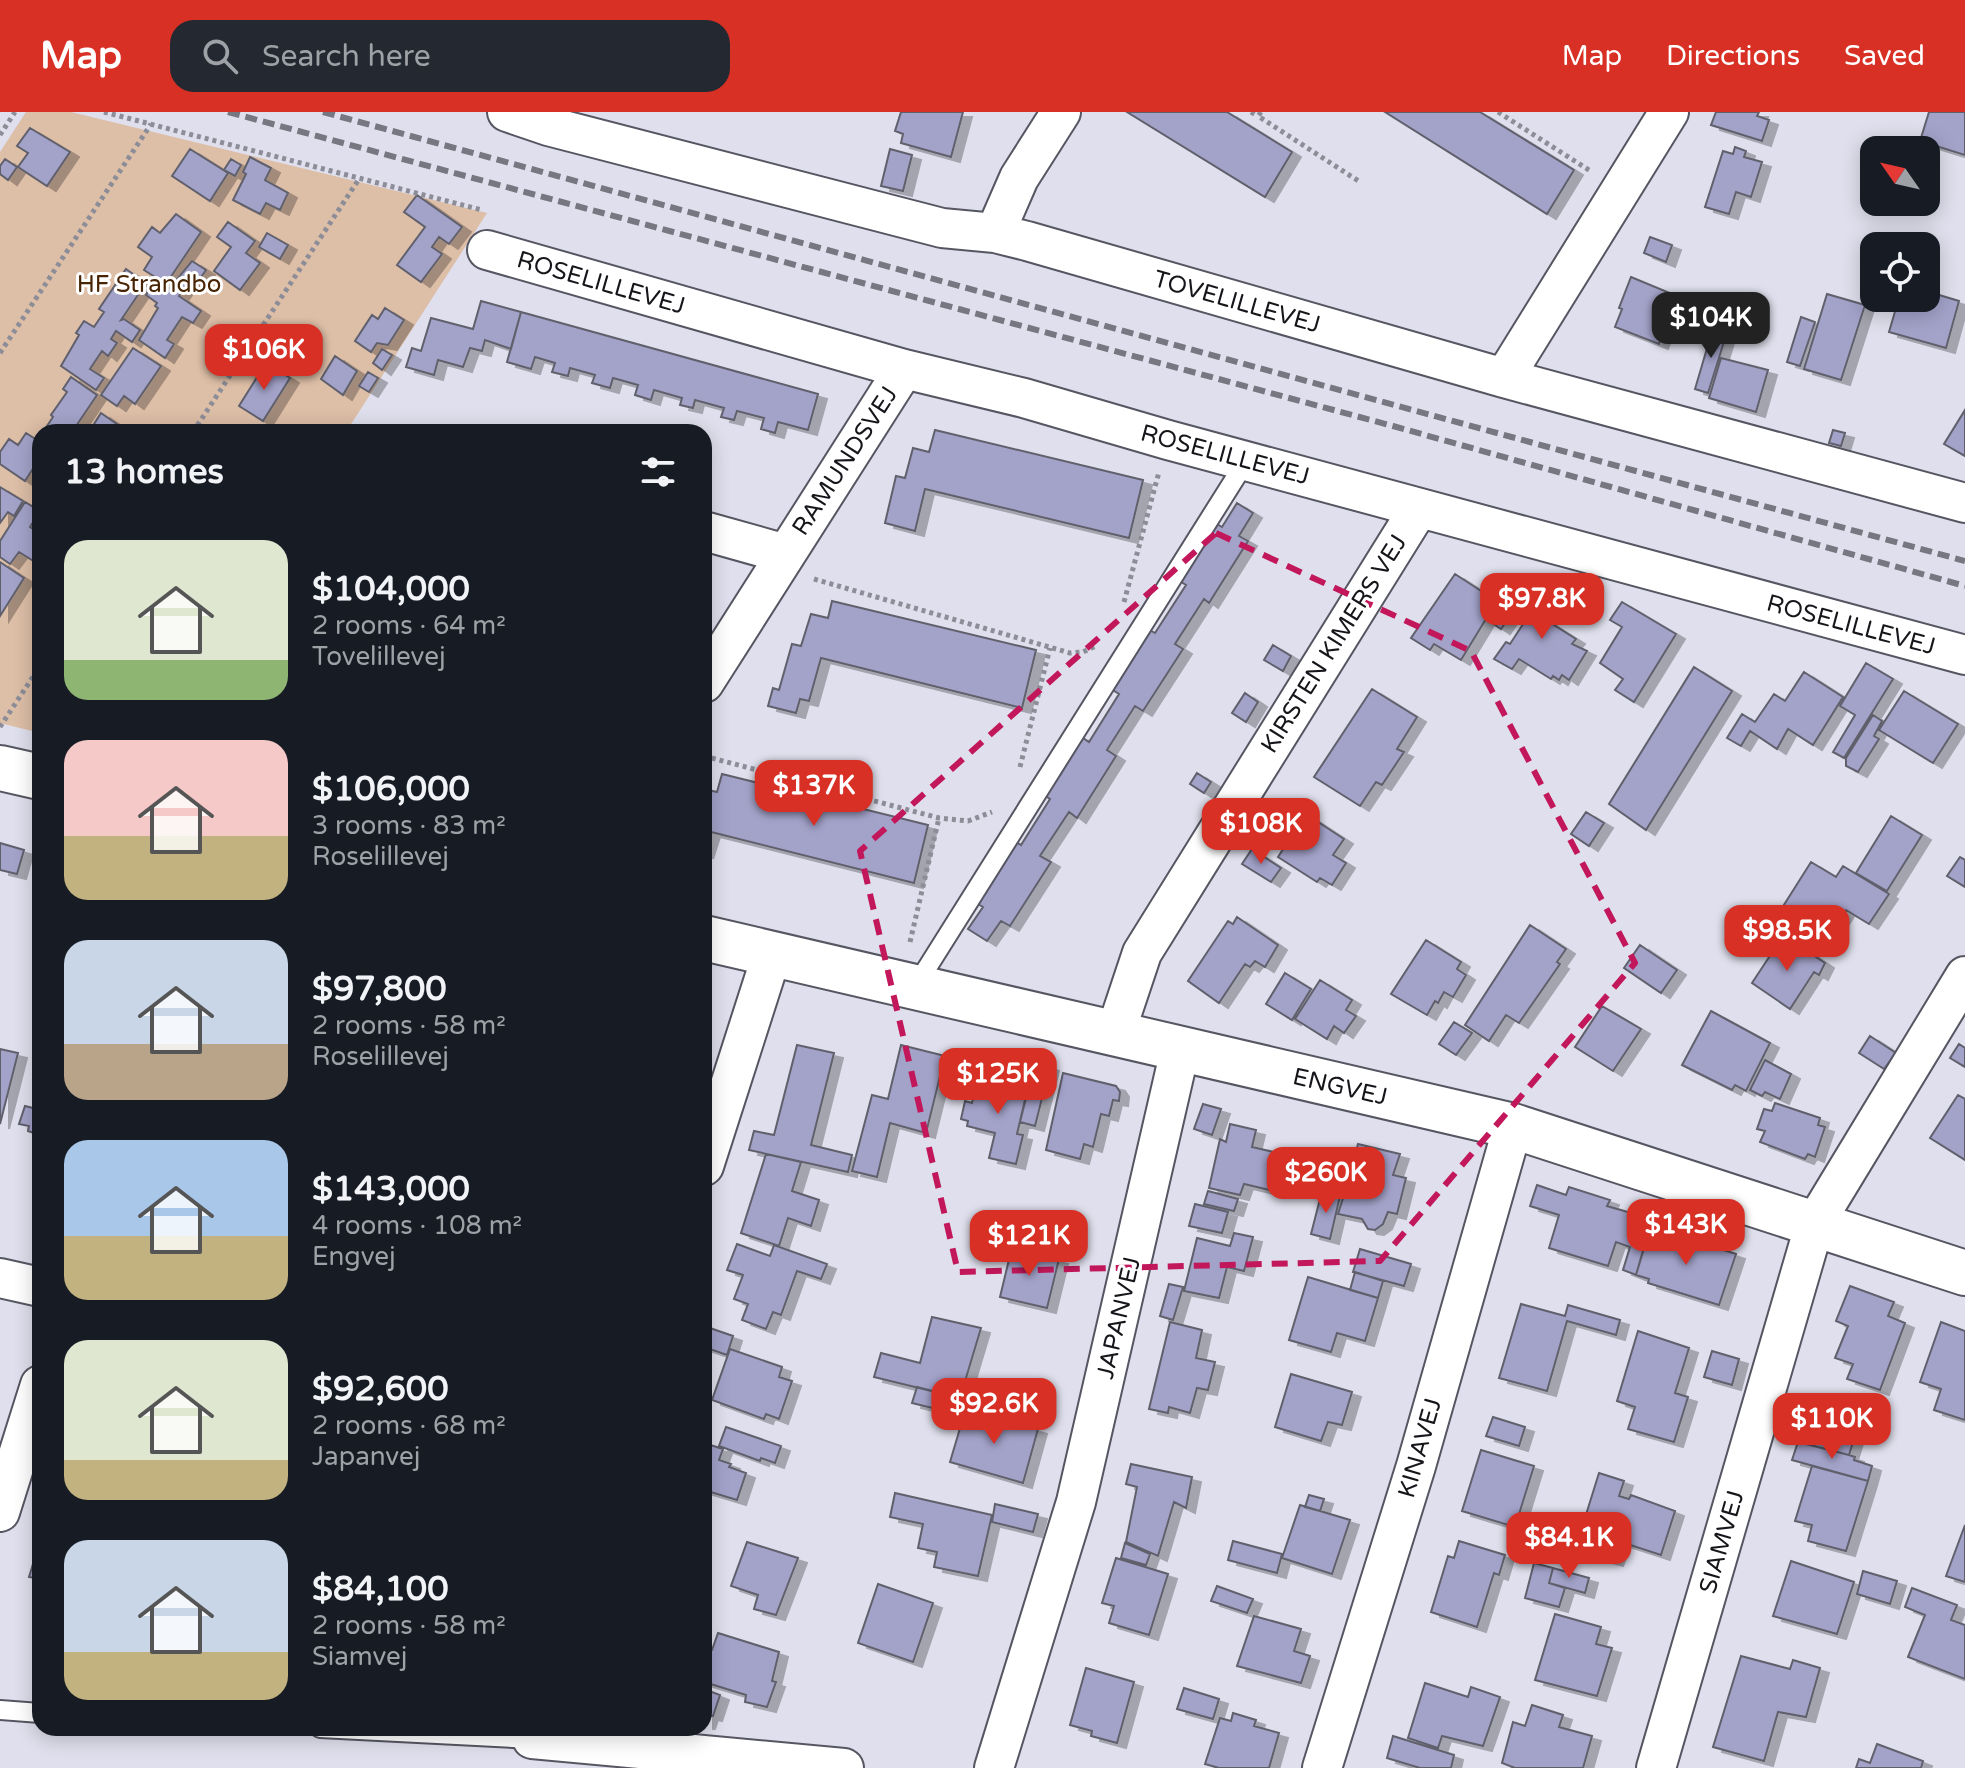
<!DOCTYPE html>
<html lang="en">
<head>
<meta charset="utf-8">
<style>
	body { margin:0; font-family:"Varela Round",sans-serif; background:#242831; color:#f1f3f6; height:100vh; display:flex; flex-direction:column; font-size:30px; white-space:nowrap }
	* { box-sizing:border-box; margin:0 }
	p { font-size:26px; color:#9ea1a6 }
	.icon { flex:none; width:44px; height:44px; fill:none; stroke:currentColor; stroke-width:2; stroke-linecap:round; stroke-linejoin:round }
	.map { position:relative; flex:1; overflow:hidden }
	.panel { position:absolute; left:32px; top:312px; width:680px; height:1312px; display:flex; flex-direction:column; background:#171b24; border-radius:24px; box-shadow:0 4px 20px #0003 }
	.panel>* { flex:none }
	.needle { width:52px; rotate:304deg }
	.controls { position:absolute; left:1860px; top:24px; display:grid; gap:16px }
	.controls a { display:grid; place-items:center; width:80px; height:80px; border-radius:16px; background:#171b24; box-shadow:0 4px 20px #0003; font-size:40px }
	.price { position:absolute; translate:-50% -68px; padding:0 18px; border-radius:16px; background:#d93025; color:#fff; font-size:26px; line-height:52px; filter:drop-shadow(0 2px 4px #0008) }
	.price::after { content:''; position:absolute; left:50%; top:48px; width:24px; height:18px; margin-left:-12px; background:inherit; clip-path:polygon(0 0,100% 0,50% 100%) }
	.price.active { background:#222; color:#fff }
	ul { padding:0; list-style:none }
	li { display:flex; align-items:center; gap:24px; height:200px; padding:0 32px }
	li span { display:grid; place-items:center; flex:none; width:224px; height:160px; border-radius:24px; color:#555 }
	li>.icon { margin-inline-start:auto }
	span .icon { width:96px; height:96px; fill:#fffc; stroke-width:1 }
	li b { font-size:34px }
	h2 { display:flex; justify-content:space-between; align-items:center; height:96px; padding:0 32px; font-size:34px }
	header { display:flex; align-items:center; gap:48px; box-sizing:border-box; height:112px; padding:0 40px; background:#d93025; color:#fff }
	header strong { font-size:38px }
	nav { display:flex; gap:44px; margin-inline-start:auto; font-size:28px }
	.search { width:560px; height:72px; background:#242831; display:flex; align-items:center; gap:20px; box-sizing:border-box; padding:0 28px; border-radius:24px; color:#9ea1a6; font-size:30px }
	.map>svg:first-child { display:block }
</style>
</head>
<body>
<header>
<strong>Map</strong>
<div class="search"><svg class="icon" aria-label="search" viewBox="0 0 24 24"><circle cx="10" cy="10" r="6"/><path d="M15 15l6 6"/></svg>Search here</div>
<nav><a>Map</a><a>Directions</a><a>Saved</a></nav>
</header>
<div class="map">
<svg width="1965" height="1656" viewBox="0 0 1965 1656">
	<defs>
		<filter id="shadow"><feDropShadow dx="9" dy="5" stdDeviation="0" flood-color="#0004"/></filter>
	</defs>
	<rect width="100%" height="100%" fill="#dfdfed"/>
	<path fill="#ddbea7" d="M26 0H71L487 101 346 320H40V621L0 611V40Z"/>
	<path fill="#a3a2c9" stroke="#61616d" stroke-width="2" filter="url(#shadow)" d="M901 0H963L951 45 901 31 903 22 895 19Z
		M1127 0H1227L1292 40 1265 85Z
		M1385 0H1480L1574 58 1547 102Z
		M1716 0H1759L1757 4 1769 8 1762 29 1711 13Z
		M1929 0H1965V43L1920 29Z
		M30 16 70 40 47 74 18 55 28 41 17 34Z
		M1735 35 1746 39 1744 45 1762 50 1751 85 1736 80 1729 102 1705 95 1723 39 1733 42Z
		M190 37 228 61 210 89 172 64Z
		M890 37 912 43 903 79 881 74Z
		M250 45 271 56 265 68 288 81 280 98 266 91 260 102 233 88 246 62 243 60Z
		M5 47 17 55 8 68 0 62V54Z
		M231 47 241 53 235 64 224 58Z
		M417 83 462 115 449 132 439 125 432 135 442 142 421 170 397 153 425 115 404 100Z
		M176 102 201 120 166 172 144 158 152 145 138 135 152 115 160 121Z
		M228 110 255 129 246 141 260 151 240 178 214 159 231 135 217 125Z
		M267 121 288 133 280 147 259 135Z
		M1650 125 1672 133 1666 150 1644 141Z
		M192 149 206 158 194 175 188 171 179 184 201 199 193 211 182 205 167 228 174 232 165 246 139 228 158 196 155 194 157 191 146 183 155 168 169 177Z
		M126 157 146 171 121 208 124 207 140 218 132 230 116 219 111 227 117 231 108 244 102 239 90 257 104 266 96 278 61 254 79 223 76 221 84 209 94 215 104 200 99 197Z
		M1631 165 1677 184 1659 232 1615 215 1622 197 1619 196Z
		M1926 179 1959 189 1946 236 1889 220 1899 186H1926Z
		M1827 182 1865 193 1841 268 1804 257Z
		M481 189 521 200 511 237 485 228 482 239 470 236 463 255 438 248 434 263 406 255 412 236 421 239 431 206 473 217Z
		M385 196 404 208 388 233 377 231 371 240 355 229 372 203 378 207Z
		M521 200 818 282 808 318 778 310 775 321 761 317 764 306 737 299 734 308 721 305 724 296 695 288 693 296 680 293 682 286 654 278 651 288 635 283 638 273 613 266 610 276 592 271 595 263 570 256 568 264 552 260 555 251 535 245 531 257 507 250Z
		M1801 205 1815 210 1800 254 1787 250Z
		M1713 216 1727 220 1708 281 1695 277Z
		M133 236 161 254 135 292 124 284 117 294 101 283Z
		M382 237 392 243 382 258 373 251Z
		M335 244 357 259 343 283 321 267Z
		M1721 246 1768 258 1756 300 1709 286Z
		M266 251 290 266 263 309 239 294Z
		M368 260 378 266 369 280 359 274Z
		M71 265 97 283 72 320H50L45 317 53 305 51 303 67 280 63 277Z
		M1965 298V344L1944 332Z
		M101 301 127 319 126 320H89Z
		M935 318 1143 368 1129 426 925 377 915 419 885 411 896 364 905 366 913 336 929 340Z
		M1833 318 1845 321 1841 334 1829 331Z
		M26 321 40 330V355L36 352 25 369 0 352V340L9 327 18 333Z
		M0 375 23 389 14 404 8 400 0 411Z
		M25 390 40 399 30 415 40 422V443L35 450 19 440 10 452 0 445V429Z
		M1237 391 1253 401 1239 424 1248 429 1209 491 1204 487 1175 532 1183 537 1143 599 1135 594 1107 638 1116 644 1077 706 1069 700 1040 744 1051 750 1010 814 1001 809 987 829 968 817 983 795 974 790 1013 728 1021 733 1050 687 1044 683 1080 624 1089 630 1119 582 1108 575 1146 516 1155 521 1186 473 1178 468 1215 411 1222 415Z
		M0 450 24 466 0 504Z
		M1455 462 1495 488 1499 483 1517 494 1501 517 1486 507 1461 548 1434 532 1430 538 1411 526Z
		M1535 467 1551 477 1535 501 1576 527 1572 532 1587 539 1569 568 1562 563 1559 568 1553 564 1551 567 1519 547 1512 557 1494 547 1506 530 1510 532 1531 500 1518 491Z
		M832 489 1036 538 1022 596 821 546 809 589 800 587 796 601 768 594 773 576 779 578 792 532 801 534 811 502 828 506Z
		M1622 490 1676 522 1634 590 1615 578 1623 567 1600 551 1622 515 1610 508Z
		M1273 533 1291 544 1283 559 1264 548Z
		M1866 551 1893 567 1844 646 1833 640 1855 603 1840 594Z
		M1694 555 1732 579 1646 718 1609 692Z
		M1804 560 1843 585 1813 633 1788 617 1777 637 1750 619 1741 634 1727 626 1742 602 1755 610 1774 582 1785 589Z
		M1372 577 1417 605 1397 637 1404 640 1382 673 1376 670 1360 694 1314 665Z
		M1904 579 1958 612 1933 651 1879 618Z
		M1245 581 1258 590 1246 610 1232 601Z
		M1873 603 1882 609 1874 624 1879 627 1858 660 1846 654V646Z
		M1197 661 1211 670 1204 681 1190 672Z
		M722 662 928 713 914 771 711 720 704 742V677L717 680Z
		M1586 700 1604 711 1589 734 1571 722Z
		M1306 702 1344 727 1333 743 1346 751 1332 773 1320 766 1317 770 1278 745Z
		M1891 704 1922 723 1887 779 1856 761Z
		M0 731 24 738 17 762 0 758Z
		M1252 737 1281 756 1271 770 1242 752Z
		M1960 745 1965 748V775L1947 764Z
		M1811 750 1836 765 1843 754 1889 782 1869 812 1846 798 1829 825 1782 796Z
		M1237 805 1278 833 1265 855 1255 849 1250 855 1245 852 1219 891 1188 869 1228 809 1233 812Z
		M1530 813 1566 837 1557 850 1560 852 1519 911 1506 903 1489 929 1465 913Z
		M1781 827 1808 844 1810 841 1825 851 1819 863 1814 860 1790 897 1752 871Z
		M1426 828 1461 850 1457 857 1466 863 1453 885 1444 880 1438 891 1435 889 1427 903 1391 882Z
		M1640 833 1677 858 1661 881 1624 856Z
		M1285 861 1311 877 1292 908 1266 892Z
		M1320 868 1352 888 1346 898 1356 904 1344 921 1334 914 1327 927 1295 907Z
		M1602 894 1641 917 1613 959 1575 935Z
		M1711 899 1770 931 1746 979 1735 973 1732 978 1682 953Z
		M1454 910 1472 921 1456 943 1439 932Z
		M1870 924 1896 941 1884 957 1859 941Z
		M1959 932 1965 936V955L1950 946Z
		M797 933 834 941 811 1033 852 1043 848 1060 749 1038 754 1019 774 1023Z
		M901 933 945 944 926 1021 890 1011 877 1065 852 1059 872 983 888 987Z
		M0 937 18 941 0 1012Z
		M1765 948 1791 962 1780 987 1765 980 1762 984 1750 978Z
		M1035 950 1050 954 1035 1014 1020 1010Z
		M1063 961 1116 974 1120 980 1119 989 1113 988 1109 1004 1101 1002 1093 1035 1084 1032 1080 1047 1046 1038Z
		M978 964 1028 975 1017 1022 1023 1023 1016 1052 989 1046 995 1021 967 1014 968 1009 961 1007 965 989 972 991Z
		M40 975V1023L28 1019 29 1014 19 1012 25 994 33 996Z
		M1958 983 1965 987V1048L1930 1026Z
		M1775 991 1820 1006 1818 1013 1825 1015 1815 1045 1808 1042 1805 1047 1760 1030 1765 1019 1757 1017 1764 997 1772 999Z
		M1203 992 1221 997 1212 1023 1194 1017Z
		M1230 1012 1256 1018 1252 1035 1291 1044 1282 1081 1244 1072 1240 1083 1209 1076 1220 1027 1226 1030Z
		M1358 1032 1400 1042 1393 1063 1406 1066 1397 1102 1388 1100 1383 1112 1375 1118 1368 1117 1362 1107 1338 1102 1344 1083 1334 1081 1344 1049 1352 1052Z
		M766 1042 801 1050 792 1079 819 1088 811 1114 788 1106 779 1134 741 1121Z
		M1537 1073 1566 1083 1569 1075 1610 1088 1607 1094 1652 1107 1636 1163 1623 1158 1630 1135 1616 1130 1608 1154 1549 1136 1559 1103 1530 1094Z
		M1208 1079 1238 1087 1234 1099 1204 1092Z
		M1322 1079 1340 1084 1330 1127 1311 1122Z
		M1195 1092 1228 1100 1222 1121 1189 1114Z
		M1663 1119 1736 1142 1719 1193 1648 1171 1649 1167 1636 1163 1649 1120 1662 1124Z
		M1234 1121 1253 1125 1244 1159 1227 1155 1219 1186 1184 1179 1197 1126 1230 1134Z
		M737 1132 770 1144 774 1133 827 1152 821 1167 797 1159 781 1203 773 1200 766 1217 742 1208 748 1192 734 1187 743 1163 727 1158Z
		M1012 1135 1059 1147 1047 1196 1000 1185Z
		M1360 1137 1411 1152 1404 1174 1353 1160Z
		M1355 1160 1383 1169 1378 1186 1350 1178Z
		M1308 1165 1378 1186 1365 1229 1337 1221 1331 1240 1289 1228Z
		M1169 1172 1183 1175 1173 1208 1160 1204Z
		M1850 1174 1894 1190 1888 1204 1905 1211 1880 1278 1847 1267 1853 1252 1835 1246 1848 1214 1836 1209Z
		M1521 1192 1565 1204 1568 1193 1620 1208 1616 1223 1567 1209 1547 1279 1499 1266Z
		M932 1205 981 1216 960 1286 874 1265 881 1241 920 1251Z
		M1170 1210 1202 1218 1196 1246 1215 1250 1208 1278 1197 1276 1190 1301 1169 1295 1168 1301 1149 1297Z
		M1941 1210 1965 1219V1308L1934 1298 1941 1277 1920 1270Z
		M707 1215 733 1224 727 1243 704 1235Z
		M1638 1219 1689 1236 1675 1281 1688 1285 1674 1330 1628 1317 1635 1295 1617 1289Z
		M730 1237 782 1255 779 1265 792 1269 779 1307 766 1302 764 1307 712 1288Z
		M1712 1239 1739 1247 1732 1273 1704 1265Z
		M1291 1262 1352 1280 1342 1313 1328 1310 1321 1329 1275 1315Z
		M917 1275 960 1286 957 1302 912 1291Z
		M966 1296 1038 1317 1023 1371 950 1350Z
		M1493 1305 1525 1315 1519 1334 1486 1324Z
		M1792 1310 1854 1327 1849 1343 1787 1327Z
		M726 1315 781 1334 775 1351 761 1346 760 1349 719 1334Z
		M1798 1330 1849 1343 1855 1345 1854 1348 1872 1354 1868 1369 1792 1348Z
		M704 1331 723 1337 719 1348 731 1352 729 1355 746 1361 737 1388 704 1378Z
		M1481 1338 1534 1354 1515 1415 1462 1399Z
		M1131 1352 1192 1365 1186 1396 1174 1390 1158 1444 1126 1430 1137 1375 1126 1372Z
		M1812 1354 1868 1369 1846 1439 1808 1429 1812 1413 1795 1409Z
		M1599 1361 1624 1369 1619 1384 1629 1387 1631 1383 1675 1399 1661 1443 1621 1430 1614 1449 1575 1438Z
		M895 1381 992 1403 978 1464 934 1455 937 1440 918 1436 923 1412 890 1405Z
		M1309 1383 1324 1387 1320 1399 1305 1395Z
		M995 1392 1038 1402 1033 1420 992 1410Z
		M1300 1393 1350 1408 1332 1462 1282 1446Z
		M1965 1413V1470L1946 1464Z
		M40 1429V1467L29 1465Z
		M1233 1429 1282 1442 1277 1461 1228 1448Z
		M1459 1429 1505 1443 1499 1463 1494 1461 1477 1515 1431 1500 1448 1444 1454 1446Z
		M747 1430 798 1446 776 1503 754 1497 758 1483 731 1474Z
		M1125 1431 1150 1442 1146 1453 1121 1446Z
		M1116 1446 1168 1462 1149 1523 1109 1511 1114 1494 1102 1491Z
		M1791 1449 1854 1470 1837 1522 1773 1504Z
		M1534 1451 1553 1456 1549 1471 1565 1476 1559 1495 1525 1486Z
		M1553 1456 1589 1466 1585 1481 1549 1471Z
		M1863 1459 1897 1469 1890 1492 1857 1482Z
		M878 1472 933 1491 913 1550 858 1531Z
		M1217 1474 1253 1487 1247 1501 1211 1489Z
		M1912 1476 1957 1493 1951 1508 1965 1513V1567L1908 1545 1925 1503 1905 1495Z
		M1555 1502 1601 1515 1596 1532 1612 1536 1597 1584 1535 1568Z
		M1254 1504 1301 1517 1294 1539 1310 1544 1301 1571 1237 1554Z
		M718 1521 779 1540 772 1569 776 1570 767 1595 745 1590 746 1583 704 1570V1537L712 1538Z
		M1741 1544 1790 1557 1793 1548 1820 1556 1806 1605 1778 1600 1764 1649 1713 1635Z
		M1086 1556 1134 1570 1117 1631 1091 1624 1092 1619 1070 1613Z
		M1425 1571 1468 1585 1471 1575 1500 1585 1483 1634 1442 1624 1438 1636 1408 1626Z
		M1184 1576 1219 1587 1213 1607 1177 1597Z
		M704 1577 720 1583 713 1604 709 1603 706 1612H704Z
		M1532 1593 1563 1603 1559 1615 1592 1624 1583 1656H1515L1502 1651 1513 1610 1525 1614Z
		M1233 1601 1256 1608 1254 1614 1279 1621 1269 1656H1219L1205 1652 1220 1606 1231 1609Z
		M1393 1624 1454 1643 1451 1656H1420L1387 1646Z
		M1877 1632 1923 1649 1921 1656H1856L1859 1647 1870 1651Z"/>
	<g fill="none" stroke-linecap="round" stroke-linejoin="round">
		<g stroke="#565662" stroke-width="22">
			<path id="service" d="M915 875 1246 349
				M0 1598 40 1601
				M320 1616 532 1627"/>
		</g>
		<g stroke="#565662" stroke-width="42">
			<path id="minor" d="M507 0 548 14 942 116 995 121 1027 129 1504 266 1965 391
				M995 121 1019 66 1061 0
				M487 138 904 257 1024 286 1168 328 1965 543
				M1504 266 1669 0
				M704 419 786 442
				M704 571 904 257
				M1115 922 1142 841 1419 396
				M704 1054 772 842
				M0 1166 40 1175
				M0 1400 40 1273
				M532 1627 844 1656
				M994 1656 1076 1390 1180 938
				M1322 1656 1416 1354 1513 1014
				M1656 1656 1815 1111 1965 864"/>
		</g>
		<g stroke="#565662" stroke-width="48">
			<path id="tertiary" d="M0 656 40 665
				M704 826 1513 1014 1965 1161"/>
		</g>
		<path stroke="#8d8d98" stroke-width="5" stroke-dasharray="4 4" stroke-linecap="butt" d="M104 0 482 98
			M1251 0 1258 4
			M1261 0 1258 4 1360 70
			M1498 0 1592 60
			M0 23 15 0
			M0 241 151 12
			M193 320 359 67
			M814 467 1070 541 1083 540 1096 534
			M1124 490 1159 360
			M0 615 40 554
			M704 644 939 706 968 709 992 700
			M1020 655 1050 536
			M910 830 939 706"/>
		<use href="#service" stroke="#fff" stroke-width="18"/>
		<use href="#minor" stroke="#fff" stroke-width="38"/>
		<use href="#tertiary" stroke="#fff" stroke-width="44"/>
		<path stroke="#777781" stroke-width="6" stroke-dasharray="12 6" stroke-linecap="butt" d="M228 0 1393 314 1965 474
			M323 0 1965 449"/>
	</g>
	<path fill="none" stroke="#c2185b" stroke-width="6" stroke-dasharray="16 10" stroke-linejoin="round" d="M1216 421 1471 539 1635 851 1380 1149 958 1160 860 739Z"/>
	<g text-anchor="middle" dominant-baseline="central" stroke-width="6" stroke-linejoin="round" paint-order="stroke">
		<g font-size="24" fill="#15151a" stroke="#fff">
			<text transform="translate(601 171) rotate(16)">ROSELILLEVEJ</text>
			<text transform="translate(1237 190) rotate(16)">TOVELILLEVEJ</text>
			<text transform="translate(1225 343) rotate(15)">ROSELILLEVEJ</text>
			<text transform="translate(845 349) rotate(-57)">RAMUNDSVEJ</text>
			<text transform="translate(1851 513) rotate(15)">ROSELILLEVEJ</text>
			<text transform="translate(1334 532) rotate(-58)">KIRSTEN KIMERS VEJ</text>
			<text transform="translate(1340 975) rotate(13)">ENGVEJ</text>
			<text transform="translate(1119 1206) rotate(-77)">JAPANVEJ</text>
			<text transform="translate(1420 1336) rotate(-74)">KINAVEJ</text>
			<text transform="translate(1722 1430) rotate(-74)">SIAMVEJ</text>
		</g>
		<g font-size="24" fill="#472403" stroke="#fff">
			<text x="149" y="172">HF Strandbo</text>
		</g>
	</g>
</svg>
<div class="controls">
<a><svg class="needle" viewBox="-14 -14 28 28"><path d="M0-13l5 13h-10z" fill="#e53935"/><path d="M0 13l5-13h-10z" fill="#9ea1a6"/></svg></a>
<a><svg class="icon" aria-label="locate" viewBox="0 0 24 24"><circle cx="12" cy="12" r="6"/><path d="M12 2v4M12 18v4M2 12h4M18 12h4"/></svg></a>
</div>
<b class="price active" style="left:1711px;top:248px">$104K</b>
<b class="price" style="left:264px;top:280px">$106K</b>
<b class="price" style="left:1542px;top:529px">$97.8K</b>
<b class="price" style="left:814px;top:716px">$137K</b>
<b class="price" style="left:1261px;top:754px">$108K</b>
<b class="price" style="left:1787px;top:861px">$98.5K</b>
<b class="price" style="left:998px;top:1004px">$125K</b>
<b class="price" style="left:1326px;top:1103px">$260K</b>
<b class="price" style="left:1686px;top:1155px">$143K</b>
<b class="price" style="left:1029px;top:1166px">$121K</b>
<b class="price" style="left:994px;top:1334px">$92.6K</b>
<b class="price" style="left:1832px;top:1349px">$110K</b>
<b class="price" style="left:1569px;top:1468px">$84.1K</b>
<section class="panel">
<h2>13 homes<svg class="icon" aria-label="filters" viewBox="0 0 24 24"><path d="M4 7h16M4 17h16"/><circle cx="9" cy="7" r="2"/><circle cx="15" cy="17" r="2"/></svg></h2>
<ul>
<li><span style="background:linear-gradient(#dfe7d0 75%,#8fb573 0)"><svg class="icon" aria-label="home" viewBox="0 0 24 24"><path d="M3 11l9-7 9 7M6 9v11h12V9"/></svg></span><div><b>$104,000</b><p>2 rooms · 64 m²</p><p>Tovelillevej</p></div></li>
<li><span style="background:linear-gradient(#f6c9c9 60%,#c2b280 0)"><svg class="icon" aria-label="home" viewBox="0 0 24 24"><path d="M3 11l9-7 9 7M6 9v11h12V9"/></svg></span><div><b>$106,000</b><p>3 rooms · 83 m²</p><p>Roselillevej</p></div></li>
<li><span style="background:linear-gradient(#c9d6e8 65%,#b9a48a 0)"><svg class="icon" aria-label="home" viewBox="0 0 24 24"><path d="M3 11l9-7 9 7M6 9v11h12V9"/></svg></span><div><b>$97,800</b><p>2 rooms · 58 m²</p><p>Roselillevej</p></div></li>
<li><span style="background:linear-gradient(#a9c7e8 60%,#c2b280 0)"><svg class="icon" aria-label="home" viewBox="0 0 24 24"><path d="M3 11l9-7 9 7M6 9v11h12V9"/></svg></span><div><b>$143,000</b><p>4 rooms · 108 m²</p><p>Engvej</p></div></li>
<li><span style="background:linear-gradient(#dfe7d0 75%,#c2b280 0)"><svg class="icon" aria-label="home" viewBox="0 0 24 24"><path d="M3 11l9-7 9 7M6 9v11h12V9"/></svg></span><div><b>$92,600</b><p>2 rooms · 68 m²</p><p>Japanvej</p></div></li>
<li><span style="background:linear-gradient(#c9d6e8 70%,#c2b280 0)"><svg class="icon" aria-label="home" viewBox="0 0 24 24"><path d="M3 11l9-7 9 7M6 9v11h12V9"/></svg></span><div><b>$84,100</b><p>2 rooms · 58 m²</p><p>Siamvej</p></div></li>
</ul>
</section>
</div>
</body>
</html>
